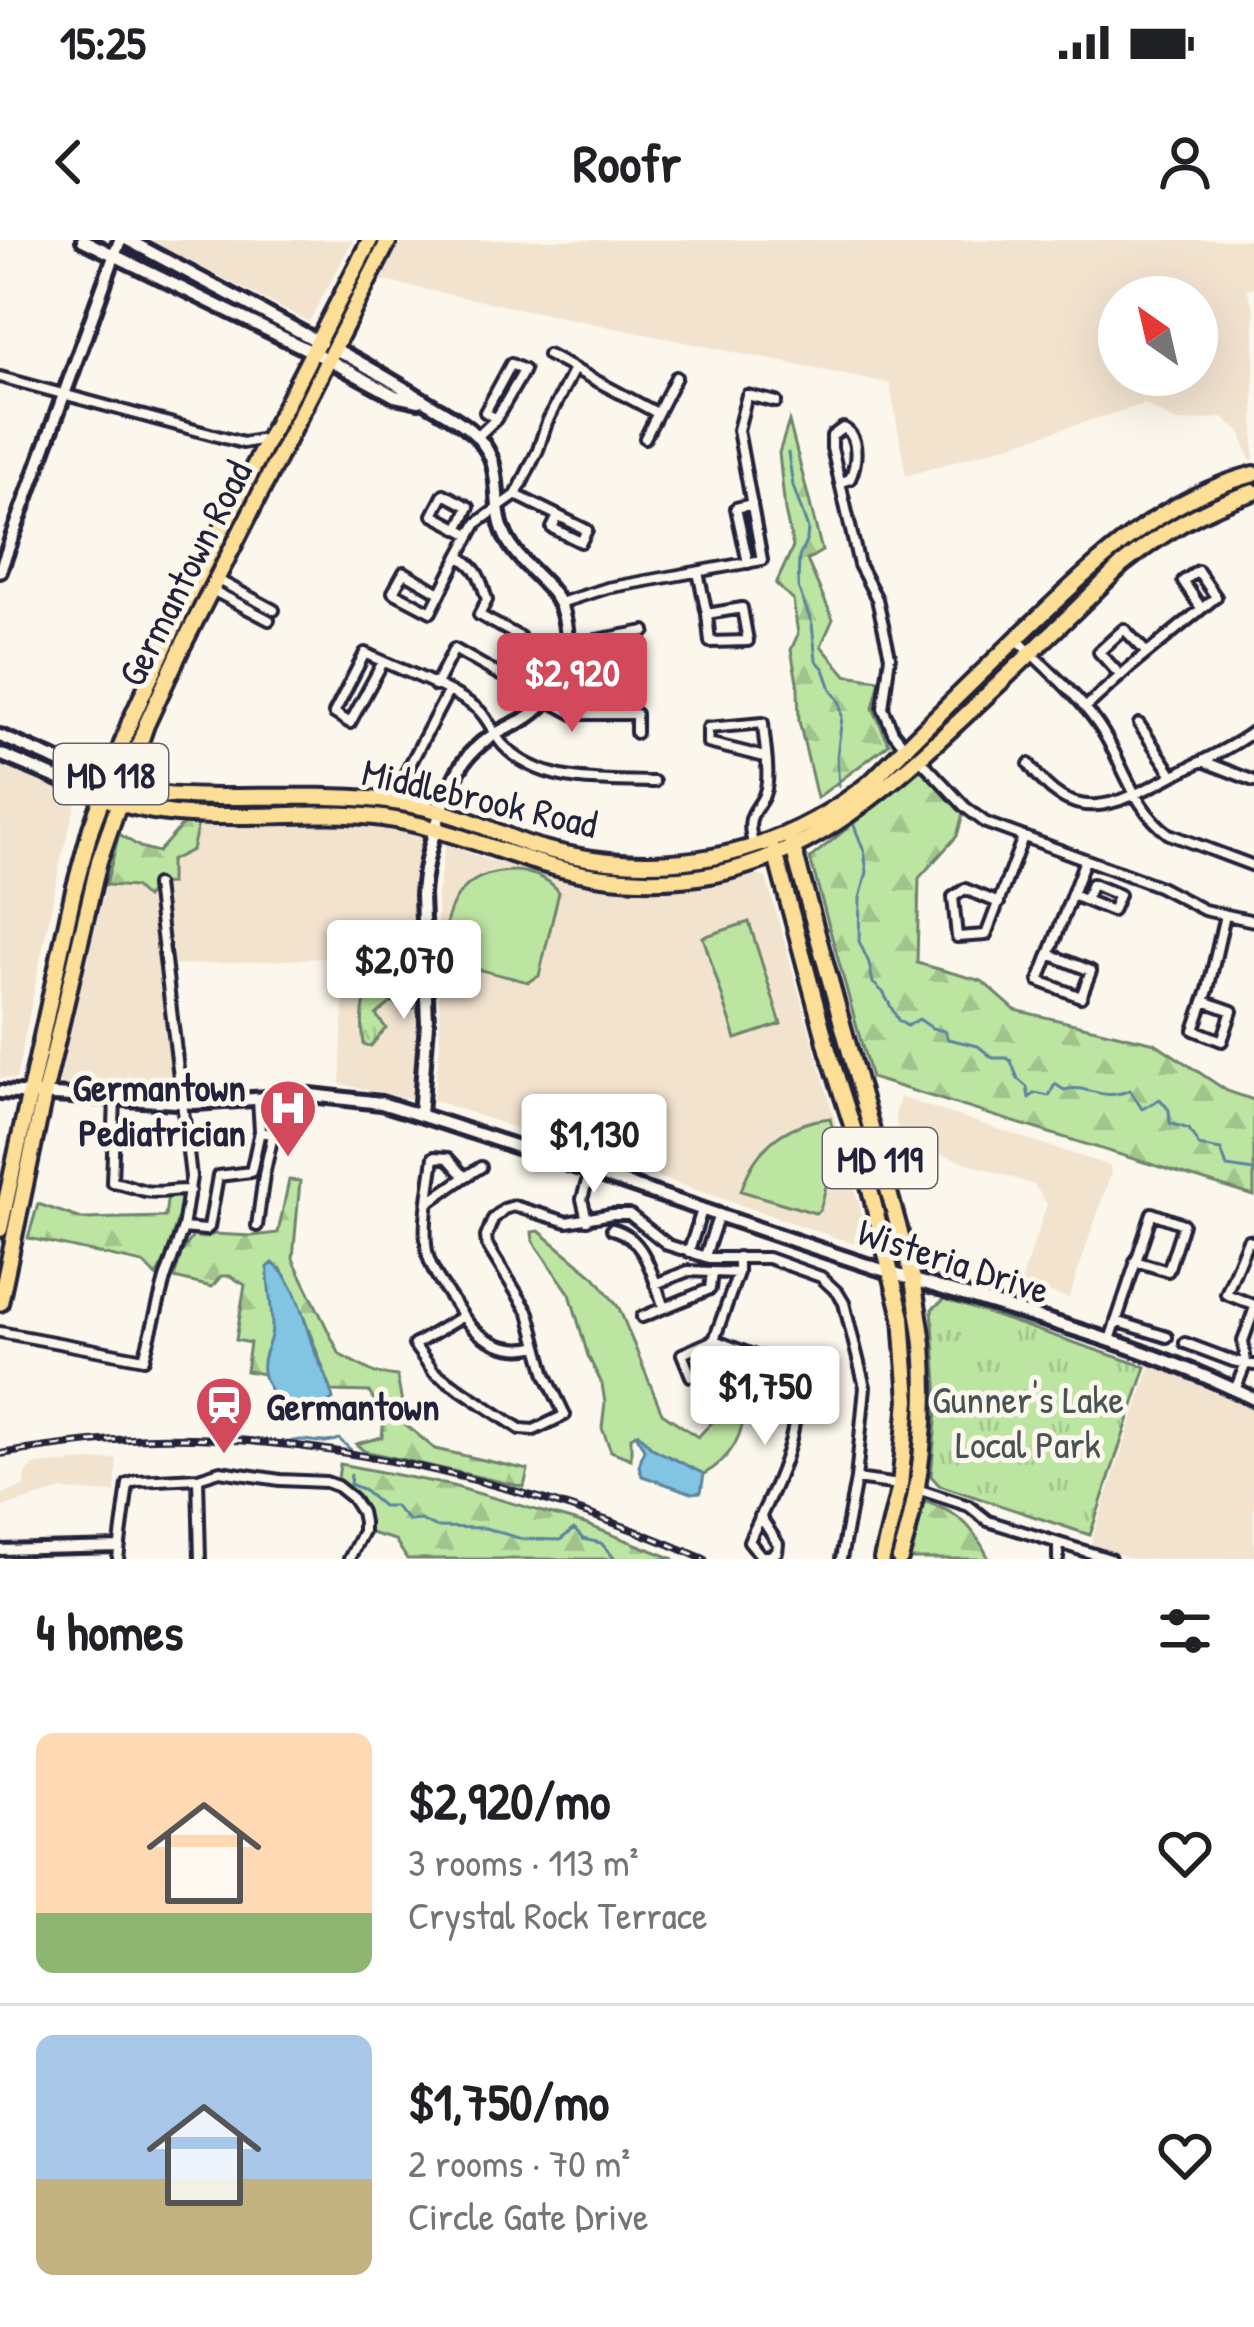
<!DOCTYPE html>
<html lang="en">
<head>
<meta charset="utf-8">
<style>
	body { margin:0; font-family:"Patrick Hand",sans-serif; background:#f2f2f2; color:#202124; height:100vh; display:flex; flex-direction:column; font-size:45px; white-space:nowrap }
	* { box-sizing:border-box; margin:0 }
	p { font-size:39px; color:#757577 }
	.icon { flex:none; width:66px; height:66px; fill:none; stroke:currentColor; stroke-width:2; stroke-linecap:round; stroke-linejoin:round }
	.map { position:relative; height:1319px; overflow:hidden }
	.details { display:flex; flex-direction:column; background:#fff; flex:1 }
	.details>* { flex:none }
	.needle { width:78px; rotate:326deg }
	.buttons { position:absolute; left:1098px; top:36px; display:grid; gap:24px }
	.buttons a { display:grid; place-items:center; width:120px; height:120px; border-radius:50%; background:#fff; box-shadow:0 12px 48px #0002; font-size:60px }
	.price { position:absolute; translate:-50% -102px; padding:0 27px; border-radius:12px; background:#fff; color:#222; font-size:39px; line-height:78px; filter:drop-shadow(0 3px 6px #0008) }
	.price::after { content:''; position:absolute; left:50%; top:72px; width:36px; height:27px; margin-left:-18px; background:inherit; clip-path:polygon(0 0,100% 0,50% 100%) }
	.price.on { background:#d1495b; color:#fff }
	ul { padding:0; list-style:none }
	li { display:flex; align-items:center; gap:36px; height:300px; padding:0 36px }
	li+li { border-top:3px solid #e0e0e0 }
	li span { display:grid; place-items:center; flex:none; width:336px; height:240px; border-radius:18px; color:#555 }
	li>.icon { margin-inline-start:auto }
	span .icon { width:144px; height:144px; fill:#fffc; stroke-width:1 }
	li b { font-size:51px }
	h2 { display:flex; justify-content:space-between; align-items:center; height:144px; padding:0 36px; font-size:51px }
	.status { display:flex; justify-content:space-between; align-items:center; height:84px; padding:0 60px; background:#fff; direction:ltr }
	.status svg { height:33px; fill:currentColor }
	header { display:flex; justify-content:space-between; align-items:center; height:156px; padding:0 36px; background:#fff; font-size:54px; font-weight:700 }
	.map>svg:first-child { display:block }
</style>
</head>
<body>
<div class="status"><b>15:25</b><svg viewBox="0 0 49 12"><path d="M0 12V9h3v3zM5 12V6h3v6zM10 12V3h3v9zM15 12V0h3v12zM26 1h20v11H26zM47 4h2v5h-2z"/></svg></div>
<header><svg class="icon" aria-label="back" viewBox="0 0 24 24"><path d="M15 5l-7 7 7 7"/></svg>Roofr<svg class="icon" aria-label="person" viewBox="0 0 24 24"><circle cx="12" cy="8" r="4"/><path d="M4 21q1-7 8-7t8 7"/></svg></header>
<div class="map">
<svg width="1254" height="1319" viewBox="0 0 1254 1319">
	<defs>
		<pattern id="forest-firs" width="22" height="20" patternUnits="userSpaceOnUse" patternTransform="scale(3)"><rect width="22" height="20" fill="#bce5a1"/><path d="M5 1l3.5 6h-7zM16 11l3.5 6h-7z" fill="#a1c48c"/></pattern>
		<pattern id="park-tufts" width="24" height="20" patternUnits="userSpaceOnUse" patternTransform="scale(3)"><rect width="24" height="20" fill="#bce5a1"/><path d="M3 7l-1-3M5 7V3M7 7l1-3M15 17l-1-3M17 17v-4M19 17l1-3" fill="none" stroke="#a1c48c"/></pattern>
	</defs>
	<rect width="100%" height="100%" fill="#fbf7ec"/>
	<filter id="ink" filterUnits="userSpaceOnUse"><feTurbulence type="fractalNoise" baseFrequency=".00833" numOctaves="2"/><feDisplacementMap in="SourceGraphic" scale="24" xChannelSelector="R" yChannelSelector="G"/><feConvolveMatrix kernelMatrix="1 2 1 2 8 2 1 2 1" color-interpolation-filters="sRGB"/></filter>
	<g filter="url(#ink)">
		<path fill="#f2e3cf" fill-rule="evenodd" d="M149 0H353L309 82Z
			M400 0H1254V47L1247 49 1254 68V219L1250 220 1240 191 1223 178 1177 182 1145 164 906 236 890 144 379 40ZM1119 57H1197V135H1119Z
			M0 523 78 555 61 619 16 839 0 838Z
			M359 582 420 593 430 605 423 636 427 735 421 861 340 844 345 717 165 726 179 852 64 846 57 840 106 645 134 647 146 657 149 645H156L170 621 195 604 198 584Z
			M446 604 488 620 616 647 689 649 755 635 766 637 872 1010 433 860 440 806 437 654Z
			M900 857 1110 926 1111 933 1069 1058 1020 1045 1047 964 1034 945 899 900 895 874Z
			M1151 1124 1199 1141 1254 1167V1319H1132L1090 1305Z
			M117 1219 115 1253 62 1250 0 1268V1255L25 1246 26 1235 33 1225Z"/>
		<path fill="#bce5a1" stroke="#6f846e" stroke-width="3" d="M788 625 793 634 825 753 845 810 897 1004 896 1010H893L872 932 857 891 786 627Z
			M517 631C533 633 549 638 559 652L539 736 528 742 442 720C443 669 458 630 517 631Z
			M749 682 781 784 736 799 703 697Z
			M830 878 839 915 834 940 828 939 820 970 815 973 741 951C755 907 785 883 830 878Z
			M539 991 595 1037 619 1068 662 1173 698 1197 727 1166 743 1162C747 1192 730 1220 704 1234L652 1208 638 1193 631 1197V1219L611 1211 602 1188 605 1163 602 1144 588 1116 570 1054 533 1001 532 992Z"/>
		<path fill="url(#forest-firs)" stroke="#6f846e" stroke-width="3" d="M789 181 822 311 807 320 833 379 821 406 846 435 880 440 873 468 889 504 817 558 799 481 798 447 791 410 798 394 793 360 776 344 793 307 785 271 779 213Z
			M920 530 965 567 957 596 919 638 917 723 982 741 1015 770 1155 803 1227 851 1254 860V956L871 838 810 618Z
			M184 583 198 584 192 610 170 621V644L150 645V653L146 658 134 647 106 645 119 594 140 607 158 612Z
			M289 940 300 941 293 1019 340 1115 375 1133 397 1136 406 1185 435 1209 528 1230 524 1247 364 1211 356 1204 382 1197 384 1178 369 1152 332 1151C315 1110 303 1068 281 1029L268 1041C273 1057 274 1077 272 1094 270 1110 263 1116 264 1134L246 1131 250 1103 236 1100 245 1045 230 1036H221L212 1047 174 1038 181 1014 193 996 204 998 214 994 252 996 278 993Z
			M168 954H177L183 960 165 1021 156 1036 143 1023 28 998 38 964 82 979 165 977Z
			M340 1224 449 1245 585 1284 674 1319H407L395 1300 363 1291 361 1272 337 1246Z
			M923 1261C958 1272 973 1285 989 1319H908L916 1298Z"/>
		<path fill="url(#park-tufts)" stroke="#6f846e" stroke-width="3" d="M374 741 411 746 414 748V768L404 773 393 761 376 775 386 788 371 806 364 805C361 782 361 760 374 741Z
			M945 1059 1146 1127 1090 1295 939 1245 931 1236 938 1160 932 1069Z"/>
		<path fill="#81c5e2" stroke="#5b849f" stroke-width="3" d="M273 1023C296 1041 303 1077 312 1104 318 1123 330 1140 333 1160 320 1168 309 1166 295 1164 272 1161 257 1137 265 1113 269 1102 272 1097 272 1085 272 1066 267 1043 268 1027Z
			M638 1193 652 1208 704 1234 701 1252 692 1253 642 1236 639 1226 644 1209 636 1194Z"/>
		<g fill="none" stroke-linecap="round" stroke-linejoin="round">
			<path stroke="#5b849f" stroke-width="3" d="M788 213 793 246 808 289 807 299 799 317 798 347 812 384 816 420 824 429 831 449 840 463 842 477 837 516 839 547
				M853 583 864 611 867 632 860 658 859 701 869 723 873 743 883 752 898 780 907 786 919 779 932 788 944 791 948 799 978 806 993 818H1007L1011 821 1018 839 1027 847 1029 858 1035 853 1049 856 1055 844 1064 850C1089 843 1099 863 1130 850L1142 869 1160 859 1169 870 1170 883 1189 889 1199 906 1221 910 1227 927 1254 931
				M281 1201 287 1203C302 1195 322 1207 339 1199L351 1210
				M351 1234 350 1244 362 1249 382 1266H394L409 1281 421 1280 435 1287 485 1288 522 1299 560 1300 574 1289 583 1299 601 1303 615 1319"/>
			<g stroke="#22223b" stroke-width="16">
				<path id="minor" d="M548 115 657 173
					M0 137 243 203 265 199
					M477 197 496 179 521 136 524 130 511 124 485 172 496 179
					M645 198 676 137
					M841 242 850 239C857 223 860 196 843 188L832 196V208L859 325 877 359 890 416 883 468 893 492 905 507
					M516 255 587 290 581 302 552 288 558 276
					M458 289 469 267 444 254 433 275 469 294
					M748 323 736 268 752 264
					M698 332 707 374 710 402 748 401 742 368 707 374
					M218 340 274 370
					M212 350 269 380
					M440 353 404 332 393 352 431 372 459 316
					M560 363 607 348 762 320 738 190 747 155 776 162
					M1018 400C1044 427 1075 452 1097 483 1123 519 1131 567 1169 594L1254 626
					M568 405 645 391
					M383 422 350 483 334 473 365 413C401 431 442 443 475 467 489 477 492 493 503 505 541 546 603 540 654 542
					M1120 435 1099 412 1124 389 1147 413
					M435 446 454 409 500 435 520 397 479 375 487 360C481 339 478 328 459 316L477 283 516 255 538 210 547 182 574 129
					M547 460 573 474H636V493
					M1085 468 1129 428 1216 357 1198 331 1183 341 1201 368
					M1139 484 1173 535
					M920 519 965 567 986 583 1158 646 1204 670 1254 681
					M1203 521 1254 541
					M1029 524C1075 592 1121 562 1178 533 1204 520 1231 508 1254 491
					M403 538 448 452
					M754 606C741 567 765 571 767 542 769 523 764 502 763 483L708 488V503L765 517
					M1072 655 1112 671 1119 655 1092 644 1085 660
					M999 663 965 649 953 657 957 697 986 695 1023 597
					M1049 714 1091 731 1081 757 1039 741 1085 620
					M1204 761 1232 771 1222 801 1194 790 1208 750 1225 675
					M115 858 112 942C125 944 133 948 145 951 159 954 175 949 190 950
					M465 937 481 927
					M429 962 465 937 448 918 434 917C431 944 421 989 428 1016 434 1037 451 1057 463 1076
					M587 980 582 959 590 931
					M257 986 264 935 273 895 260 891
					M183 988 205 990 209 987 218 936 251 932 260 891 258 859
					M612 989C646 997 653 1038 664 1068
					M1254 1002 1248 1000 1226 1054 1254 1065
					M689 1011 702 970
					M705 1016 719 974
					M738 1017V1033L714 1100 779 1125C821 1167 769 1257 749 1301L761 1316H769L777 1312 778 1304 760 1276
					M655 1044 688 1031 712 1032
					M642 1077 710 1049 712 1032 738 1033
					M1116 1081 1167 1097
					M0 1092 144 1119 165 1039 183 988 191 937 156 645
					M714 1100 682 1114 691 1136 728 1120 733 1108
					M1110 1100 1152 973 1183 984 1168 1031 1135 1021
					M1185 1103 1233 1121 1254 1125
					M538 1106C508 1114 480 1101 463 1076L414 1105 434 1132 520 1189 534 1190 565 1175 546 1135 529 1073 487 1005 486 997 493 979 504 969 514 966 567 982 612 974H629L668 1005 709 1018H768L821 1037 838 1053 844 1063 865 1147 856 1239
					M1235 1150 1246 1123 1243 1101 1254 1070
					M198 1238 200 1319
					M914 1248 969 1266 988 1281 1110 1319
					M0 1310 119 1307
					M118 1319 128 1244 137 1241 198 1238 220 1231 280 1240 326 1242 337 1246 352 1258 361 1272 363 1282V1291L349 1319
					M841 1319 856 1239 899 1245
					M1058 1319V1303"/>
			</g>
			<g stroke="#22223b" stroke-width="20">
				<path id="tertiary" d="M335 109C368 126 399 145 430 164 455 179 479 190 491 218 500 241 494 267 503 290 514 323 554 343 562 370 575 413 561 459 521 481 504 490 488 496 474 510 447 535 424 619 422 655L427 783 420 875
					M329 120 395 156 419 161
					M0 331 120 0
					M0 852 195 863 311 855 381 863C553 916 721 978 892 1033 1013 1072 1140 1102 1254 1159"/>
			</g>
			<g stroke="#22223b" stroke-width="20">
				<path id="secondary" d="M83 0 329 120
					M128 0 321 103
					M0 496 108 542
					M0 514 102 557"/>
			</g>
			<g stroke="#22223b" stroke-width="22">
				<path id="primary" d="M108 542C145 558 185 556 225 557 276 557 329 555 380 560 406 563 436 569 461 578 487 586 511 600 537 607 659 641 774 621 872 541 919 493 968 446 1016 399 1089 330 1154 261 1254 234
					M102 557C190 592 291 566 383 578 461 589 525 627 603 637 765 658 861 574 970 471 1021 423 1072 374 1122 325 1163 292 1203 268 1254 252
					M791 600 913 1039C916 1061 921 1083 923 1105 929 1176 921 1251 900 1319
					M775 612 828 810 860 910 902 1077 908 1160 900 1246 882 1319
					M0 989 73 654 91 588 130 482 190 351 370 0
					M0 1063 44 855 99 621 146 485 182 407 389 0"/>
			</g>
			<use href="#minor" stroke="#fbf7ec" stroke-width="8"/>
			<use href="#tertiary" stroke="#fbf7ec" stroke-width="10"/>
			<use href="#secondary" stroke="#fbf7ec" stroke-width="10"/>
			<use href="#primary" stroke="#fcde96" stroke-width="14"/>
			<g stroke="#22223b" stroke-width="8">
				<path id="rail" d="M0 1214C51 1206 102 1199 154 1198 333 1195 541 1247 704 1319"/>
			</g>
			<use href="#rail" stroke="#fbf7ec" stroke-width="3" stroke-dasharray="9" stroke-linecap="butt"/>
		</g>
	</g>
	<defs>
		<g id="hospital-pin" transform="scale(3)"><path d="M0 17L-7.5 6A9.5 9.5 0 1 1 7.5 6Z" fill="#d1495b" stroke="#fbf7ec"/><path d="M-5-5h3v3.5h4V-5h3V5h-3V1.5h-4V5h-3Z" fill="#fff"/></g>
		<g id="station-pin" transform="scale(3)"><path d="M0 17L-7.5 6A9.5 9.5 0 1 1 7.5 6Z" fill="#d1495b" stroke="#fbf7ec"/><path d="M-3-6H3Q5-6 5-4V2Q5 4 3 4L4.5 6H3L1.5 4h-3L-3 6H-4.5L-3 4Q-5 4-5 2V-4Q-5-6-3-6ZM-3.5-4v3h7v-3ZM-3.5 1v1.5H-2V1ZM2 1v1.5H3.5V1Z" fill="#fff"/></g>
	</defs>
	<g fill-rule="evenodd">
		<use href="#hospital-pin" x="288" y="868"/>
		<use href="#station-pin" x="224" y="1165"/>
	</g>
	<g text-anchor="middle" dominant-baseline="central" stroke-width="10" stroke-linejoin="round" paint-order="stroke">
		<g fill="#fbf7ec" stroke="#636270" stroke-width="3">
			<rect x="54" y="504" width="114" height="60" rx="9"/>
			<rect x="823" y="888" width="114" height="60" rx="9"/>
		</g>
		<g font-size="36" font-weight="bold" fill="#22223b">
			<text x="111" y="534">MD 118</text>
			<text x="880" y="918">MD 119</text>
		</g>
		<g font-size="39" fill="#22223b" stroke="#fbf7ec">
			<text transform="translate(184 333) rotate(-63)">Germantown Road</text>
			<text transform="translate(480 557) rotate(13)">Middlebrook Road</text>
			<text transform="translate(954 1020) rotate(18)">Wisteria Drive</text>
		</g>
		<g font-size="39" font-weight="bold" fill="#22223b" stroke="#fbf7ec" text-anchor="end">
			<text x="246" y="846">Germantown<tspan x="246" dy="45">Pediatrician</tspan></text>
			<text x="266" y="1165" text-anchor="start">Germantown</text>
		</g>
		<g font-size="39" fill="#485354" stroke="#fbf7ec">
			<text x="1028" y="1158">Gunner's Lake<tspan x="1028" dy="45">Local Park</tspan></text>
		</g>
	</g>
</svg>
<div class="buttons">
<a><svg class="needle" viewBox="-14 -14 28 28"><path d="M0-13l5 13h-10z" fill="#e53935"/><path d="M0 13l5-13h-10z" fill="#757577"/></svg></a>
</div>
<b class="price on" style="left:572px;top:495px">$2,920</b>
<b class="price" style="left:404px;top:782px">$2,070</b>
<b class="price" style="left:594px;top:956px">$1,130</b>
<b class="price" style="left:765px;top:1208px">$1,750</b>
</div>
<section class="details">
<h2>4 homes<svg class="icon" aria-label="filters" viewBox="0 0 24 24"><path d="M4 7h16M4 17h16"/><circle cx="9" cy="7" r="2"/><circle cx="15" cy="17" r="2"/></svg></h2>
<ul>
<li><span style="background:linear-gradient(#ffd9b3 75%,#8fb573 0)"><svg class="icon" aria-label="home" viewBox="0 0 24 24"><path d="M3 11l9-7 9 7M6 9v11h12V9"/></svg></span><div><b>$2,920/mo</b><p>3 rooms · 113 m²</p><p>Crystal Rock Terrace</p></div><svg class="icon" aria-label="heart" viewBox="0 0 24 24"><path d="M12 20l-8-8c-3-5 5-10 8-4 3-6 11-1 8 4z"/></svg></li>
<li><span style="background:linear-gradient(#a9c7e8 60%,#c2b280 0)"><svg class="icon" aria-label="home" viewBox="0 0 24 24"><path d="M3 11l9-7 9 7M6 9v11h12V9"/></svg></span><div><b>$1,750/mo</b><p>2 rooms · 70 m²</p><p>Circle Gate Drive</p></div><svg class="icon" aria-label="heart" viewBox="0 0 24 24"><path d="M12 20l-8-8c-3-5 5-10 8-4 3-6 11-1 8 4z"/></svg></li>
</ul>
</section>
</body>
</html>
